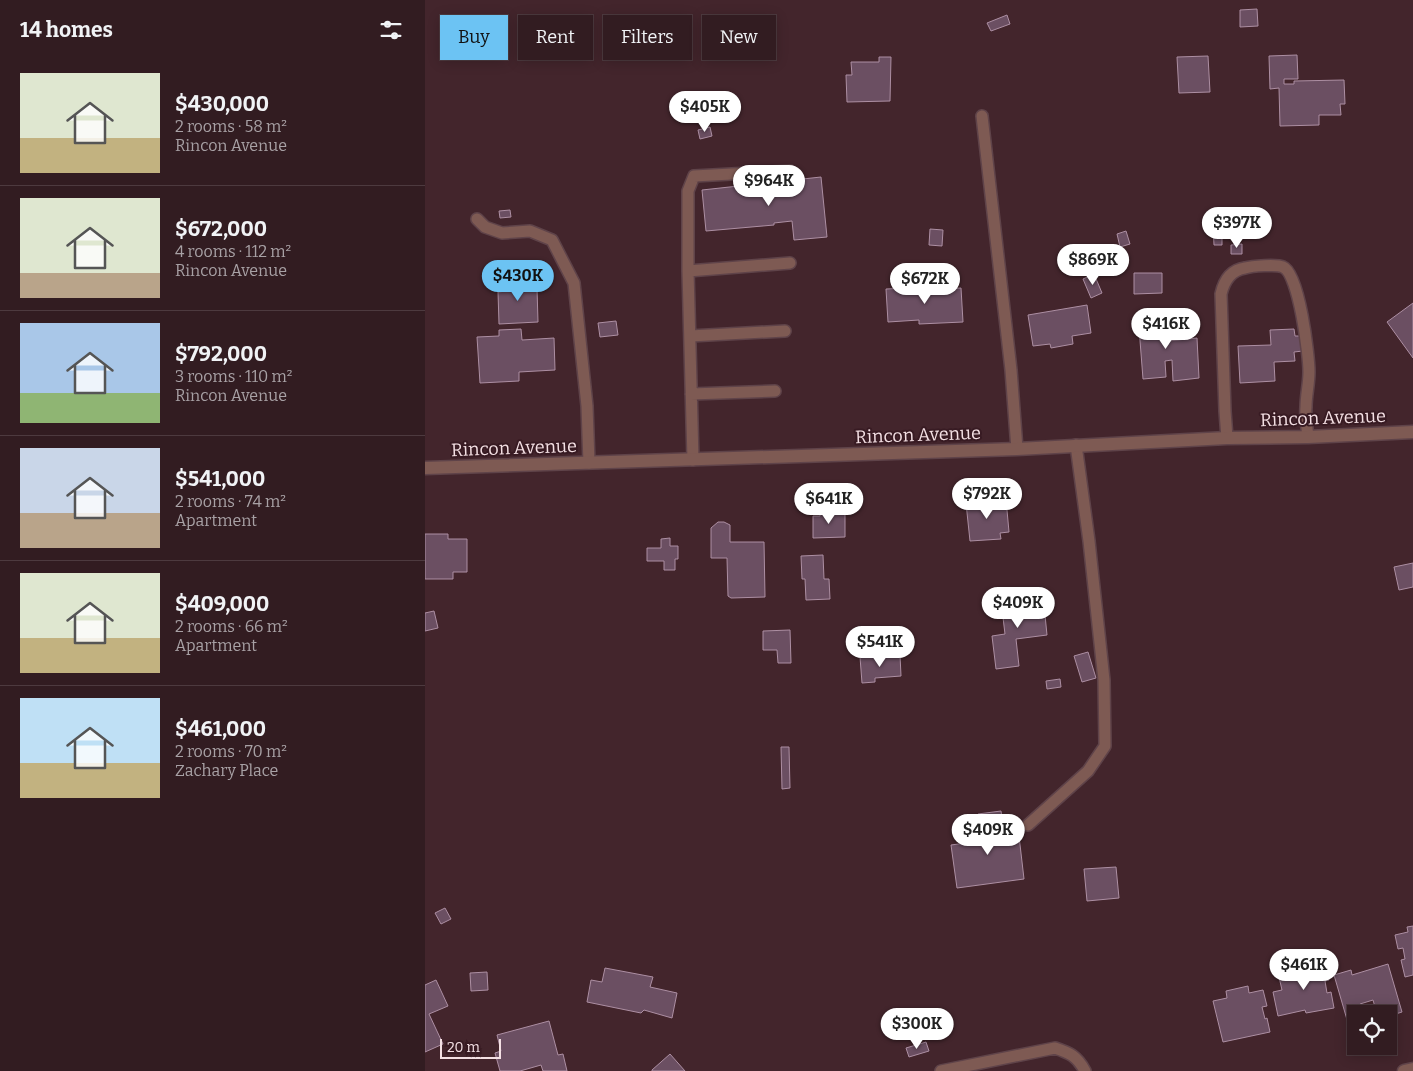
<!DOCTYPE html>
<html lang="en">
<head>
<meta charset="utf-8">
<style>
	body { margin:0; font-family:Bitter,serif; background:#3a252a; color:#f1f3f6; height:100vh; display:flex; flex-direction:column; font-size:19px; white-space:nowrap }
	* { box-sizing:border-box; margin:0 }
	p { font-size:16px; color:#a8a1a5 }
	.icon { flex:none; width:28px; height:28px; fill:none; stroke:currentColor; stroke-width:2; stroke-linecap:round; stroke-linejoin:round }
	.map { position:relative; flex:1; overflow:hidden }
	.sheet { display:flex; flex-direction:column; background:#321c21; width:425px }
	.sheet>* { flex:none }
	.banner { position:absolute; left:15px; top:15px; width:475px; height:45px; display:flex; gap:10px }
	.controls { position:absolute; left:922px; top:1005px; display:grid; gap:10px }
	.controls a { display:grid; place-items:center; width:50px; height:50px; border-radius:0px; background:#321c21; box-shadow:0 2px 12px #0003,0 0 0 1px #4d3a3f; font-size:25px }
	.scale { position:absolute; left:15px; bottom:12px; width:61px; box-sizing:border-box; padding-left:5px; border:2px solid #f4e0e4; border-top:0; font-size:14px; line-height:18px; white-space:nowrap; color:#f4e0e4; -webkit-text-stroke:4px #381b23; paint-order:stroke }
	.price { position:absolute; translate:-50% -42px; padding:0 11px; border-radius:18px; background:#fff; color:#222; font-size:16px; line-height:32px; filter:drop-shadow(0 1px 2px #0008) }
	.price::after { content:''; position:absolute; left:50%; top:30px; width:15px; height:11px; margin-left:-8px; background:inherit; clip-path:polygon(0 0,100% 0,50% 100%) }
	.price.current { background:#6cc3f3; color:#111 }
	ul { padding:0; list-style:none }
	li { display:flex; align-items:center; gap:15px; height:125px; padding:0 20px }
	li+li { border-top:1px solid #4d3a3f }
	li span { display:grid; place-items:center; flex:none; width:140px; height:100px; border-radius:0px; color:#555 }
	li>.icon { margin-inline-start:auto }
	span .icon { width:60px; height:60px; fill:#fffc; stroke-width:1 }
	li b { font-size:21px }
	h2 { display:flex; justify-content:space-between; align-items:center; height:60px; padding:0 20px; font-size:21px }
	.pill { padding:0 18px; border-radius:0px; background:#321c21; box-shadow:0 2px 12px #0003,0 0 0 1px #4d3a3f; font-size:18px; line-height:45px }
	.pill.current { background:#6cc3f3; color:#111 }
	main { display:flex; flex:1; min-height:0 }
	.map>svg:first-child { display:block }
</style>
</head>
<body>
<main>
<section class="sheet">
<h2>14 homes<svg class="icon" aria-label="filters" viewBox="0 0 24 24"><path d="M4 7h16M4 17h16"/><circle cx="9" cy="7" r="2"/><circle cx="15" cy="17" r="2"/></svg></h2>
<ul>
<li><span style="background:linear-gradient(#dfe7d0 65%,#c2b280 0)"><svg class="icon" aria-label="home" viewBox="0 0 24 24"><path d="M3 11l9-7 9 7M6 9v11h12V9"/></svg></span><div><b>$430,000</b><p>2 rooms · 58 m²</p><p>Rincon Avenue</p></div></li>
<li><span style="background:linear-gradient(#dfe7d0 75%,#b9a48a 0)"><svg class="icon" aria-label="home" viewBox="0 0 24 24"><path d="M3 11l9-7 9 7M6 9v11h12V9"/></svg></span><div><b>$672,000</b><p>4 rooms · 112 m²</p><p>Rincon Avenue</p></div></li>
<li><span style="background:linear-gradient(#a9c7e8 70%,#8fb573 0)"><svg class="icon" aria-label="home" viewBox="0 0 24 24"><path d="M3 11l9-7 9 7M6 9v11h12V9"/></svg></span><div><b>$792,000</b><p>3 rooms · 110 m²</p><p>Rincon Avenue</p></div></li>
<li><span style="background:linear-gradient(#c9d6e8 65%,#b9a48a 0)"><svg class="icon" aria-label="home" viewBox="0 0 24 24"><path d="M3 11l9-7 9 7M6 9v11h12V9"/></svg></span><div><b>$541,000</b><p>2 rooms · 74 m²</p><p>Apartment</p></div></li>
<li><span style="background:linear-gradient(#dfe7d0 65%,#c2b280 0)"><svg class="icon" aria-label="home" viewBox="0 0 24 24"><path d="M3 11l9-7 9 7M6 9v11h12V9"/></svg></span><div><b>$409,000</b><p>2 rooms · 66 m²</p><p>Apartment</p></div></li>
<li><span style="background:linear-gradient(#bfe0f5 65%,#c2b280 0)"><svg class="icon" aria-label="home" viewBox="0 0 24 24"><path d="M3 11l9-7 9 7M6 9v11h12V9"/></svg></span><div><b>$461,000</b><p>2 rooms · 70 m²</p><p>Zachary Place</p></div></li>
</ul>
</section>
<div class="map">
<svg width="988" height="1071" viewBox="0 0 988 1071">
	<rect width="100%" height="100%" fill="#43252c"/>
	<path fill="#6b4f62" stroke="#ad8fa3" d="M832 9 833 26 815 27V10Z
		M582 15 585 24 566 31 562 23Z
		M872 55 873 79H859V84H869V81L919 80 920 104H915L916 115H894V125L855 126 854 88 845 89 844 56Z
		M783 56 785 92 754 93 752 57Z
		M454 57H466L465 101 422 102 421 75H427L426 62H454Z
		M285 127 287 136 275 139 273 130Z
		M396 177 402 237 369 240 367 221 349 223V225L281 231 277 190Z
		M85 210 86 217 75 218 74 211Z
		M831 217 832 225 812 227 811 219Z
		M788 226H797V245H789Z
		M505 229 518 230 517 246 504 245Z
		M701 231 705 244 695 247 692 234Z
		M817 244V254H806V245Z
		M709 273H737V293L709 294Z
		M669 274 677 293 666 298 658 279Z
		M104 276V289L112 288 113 322 74 324 73 292 81 291V277Z
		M505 287V290L536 288 538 322 494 324V320L463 322 461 289Z
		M988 303V358L962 322Z
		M662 305 666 333 647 336 648 344 626 348 625 344 608 346 603 315Z
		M741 313 743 341 772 338 774 378 748 381 747 360 740 361 741 377 718 379 713 315Z
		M191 321 193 335 175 337 173 323Z
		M96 329 97 340 129 338 130 370 94 372V381L55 383 52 337 74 336V330Z
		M869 329 870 336H877L878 351 869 352 870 361 849 362 850 381 815 383 813 346 846 345 845 330Z
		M581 499 584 532 575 533 576 539 545 541 541 503Z
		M420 511V537L388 538V516H395V512Z
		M293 522H299L305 525V542H339L340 597 306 598 303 596 302 558H286V528Z
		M0 534H23V539H42V572H28V579H0Z
		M245 538V546H253V559H250V570H239V561H222V548H236V539Z
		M398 555 399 579H404L405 599 381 600 380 579H377L376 556Z
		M988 563V587L974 590 969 567Z
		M616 596 618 607H613L614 616 620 615 622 635 591 639 594 666 571 669 567 636 580 634 576 601Z
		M9 611 13 628 0 631V613Z
		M365 630 366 663H353L352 650H338V631Z
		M663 652 671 678 657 682 649 656Z
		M475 655 476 676 450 678V682L437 683 435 657Z
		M635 679 636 687 622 689 621 681Z
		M356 747H364L365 788 357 789Z
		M576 811 580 838 594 836 599 879 532 888 526 845 556 841 553 814Z
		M691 867 694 898 662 901 659 869Z
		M20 908 26 919 16 924 10 913Z
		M988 926V975L980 977 976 960 980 959 978 948 973 949 970 935 983 932 982 927Z
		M883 961 885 969 901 966 904 980 900 981 902 993 906 992 909 1008 881 1013 880 1010 853 1016 848 992 857 990 854 977 867 974 865 965Z
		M963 964 977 1012 964 1016V1014H952L948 1000 935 1004 938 1011 942 1010 943 1014H931V1028L925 1030 909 975 926 970 927 975Z
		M180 968 228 977 225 987 252 993 247 1018 219 1010 216 1013 162 1002 166 980 177 982Z
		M62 972 63 990 46 991 45 973Z
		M11 980 23 1006 4 1014 18 1044 0 1052V985Z
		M823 986 824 993 838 990 842 1006 837 1007 840 1019 842 1018 845 1032 798 1042 788 1001 802 998 801 991Z
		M124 1021 133 1055 138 1054 142 1071H118L116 1065 95 1071H75L70 1053 76 1051 72 1035Z
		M501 1042 504 1051 484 1057 481 1048Z
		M245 1054 260 1071H227V1070Z"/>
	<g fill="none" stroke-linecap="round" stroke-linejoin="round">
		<g stroke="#5f4349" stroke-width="14">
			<path id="service" d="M557 116 586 370 592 449
				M52 219 60 227 77 233 105 231 127 240 149 283 162 406 164 463
				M263 271V191L269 176 365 171
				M265 336 360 331
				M266 394 350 391
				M802 438 800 411 796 294C799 281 806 270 820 268 827 266 852 264 858 267 874 273 884 355 884 372 884 384 881 395 881 407 880 417 882 427 883 437
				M268 460 263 271 365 263
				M603 825 663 771 680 746 679 680 664 541 651 445
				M516 1071 630 1048C645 1053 652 1056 660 1071"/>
		</g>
		<g stroke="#5f4349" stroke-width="15">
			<path id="minor" d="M0 468 592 449 802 438 883 437 988 432
				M979 1071 988 1069"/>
		</g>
		<use href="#service" stroke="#7e5a53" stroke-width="11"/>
		<use href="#minor" stroke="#7e5a53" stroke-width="12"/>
	</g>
	<g text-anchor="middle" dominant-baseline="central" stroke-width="4" stroke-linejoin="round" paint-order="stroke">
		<g font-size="18" fill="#f4e0e4" stroke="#381b23">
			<text transform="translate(898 418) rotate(-2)">Rincon Avenue</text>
			<text transform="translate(493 435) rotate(-2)">Rincon Avenue</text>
			<text transform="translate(89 448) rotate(-2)">Rincon Avenue</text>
		</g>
	</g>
</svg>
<div class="controls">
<a><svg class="icon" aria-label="locate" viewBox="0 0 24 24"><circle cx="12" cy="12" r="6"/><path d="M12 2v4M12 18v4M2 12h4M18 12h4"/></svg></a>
</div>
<div class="scale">20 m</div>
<b class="price" style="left:280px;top:133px">$405K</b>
<b class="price" style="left:344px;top:207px">$964K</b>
<b class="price" style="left:812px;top:249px">$397K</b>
<b class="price" style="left:668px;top:286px">$869K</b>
<b class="price current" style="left:93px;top:302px">$430K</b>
<b class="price" style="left:500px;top:305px">$672K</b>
<b class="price" style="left:741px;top:350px">$416K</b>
<b class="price" style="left:562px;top:520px">$792K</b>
<b class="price" style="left:404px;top:525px">$641K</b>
<b class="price" style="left:593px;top:629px">$409K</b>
<b class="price" style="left:455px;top:668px">$541K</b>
<b class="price" style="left:563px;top:856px">$409K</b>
<b class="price" style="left:879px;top:991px">$461K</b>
<b class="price" style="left:492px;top:1050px">$300K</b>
<div class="banner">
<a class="pill current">Buy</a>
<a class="pill">Rent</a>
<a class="pill">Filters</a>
<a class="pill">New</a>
</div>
</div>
</main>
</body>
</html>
